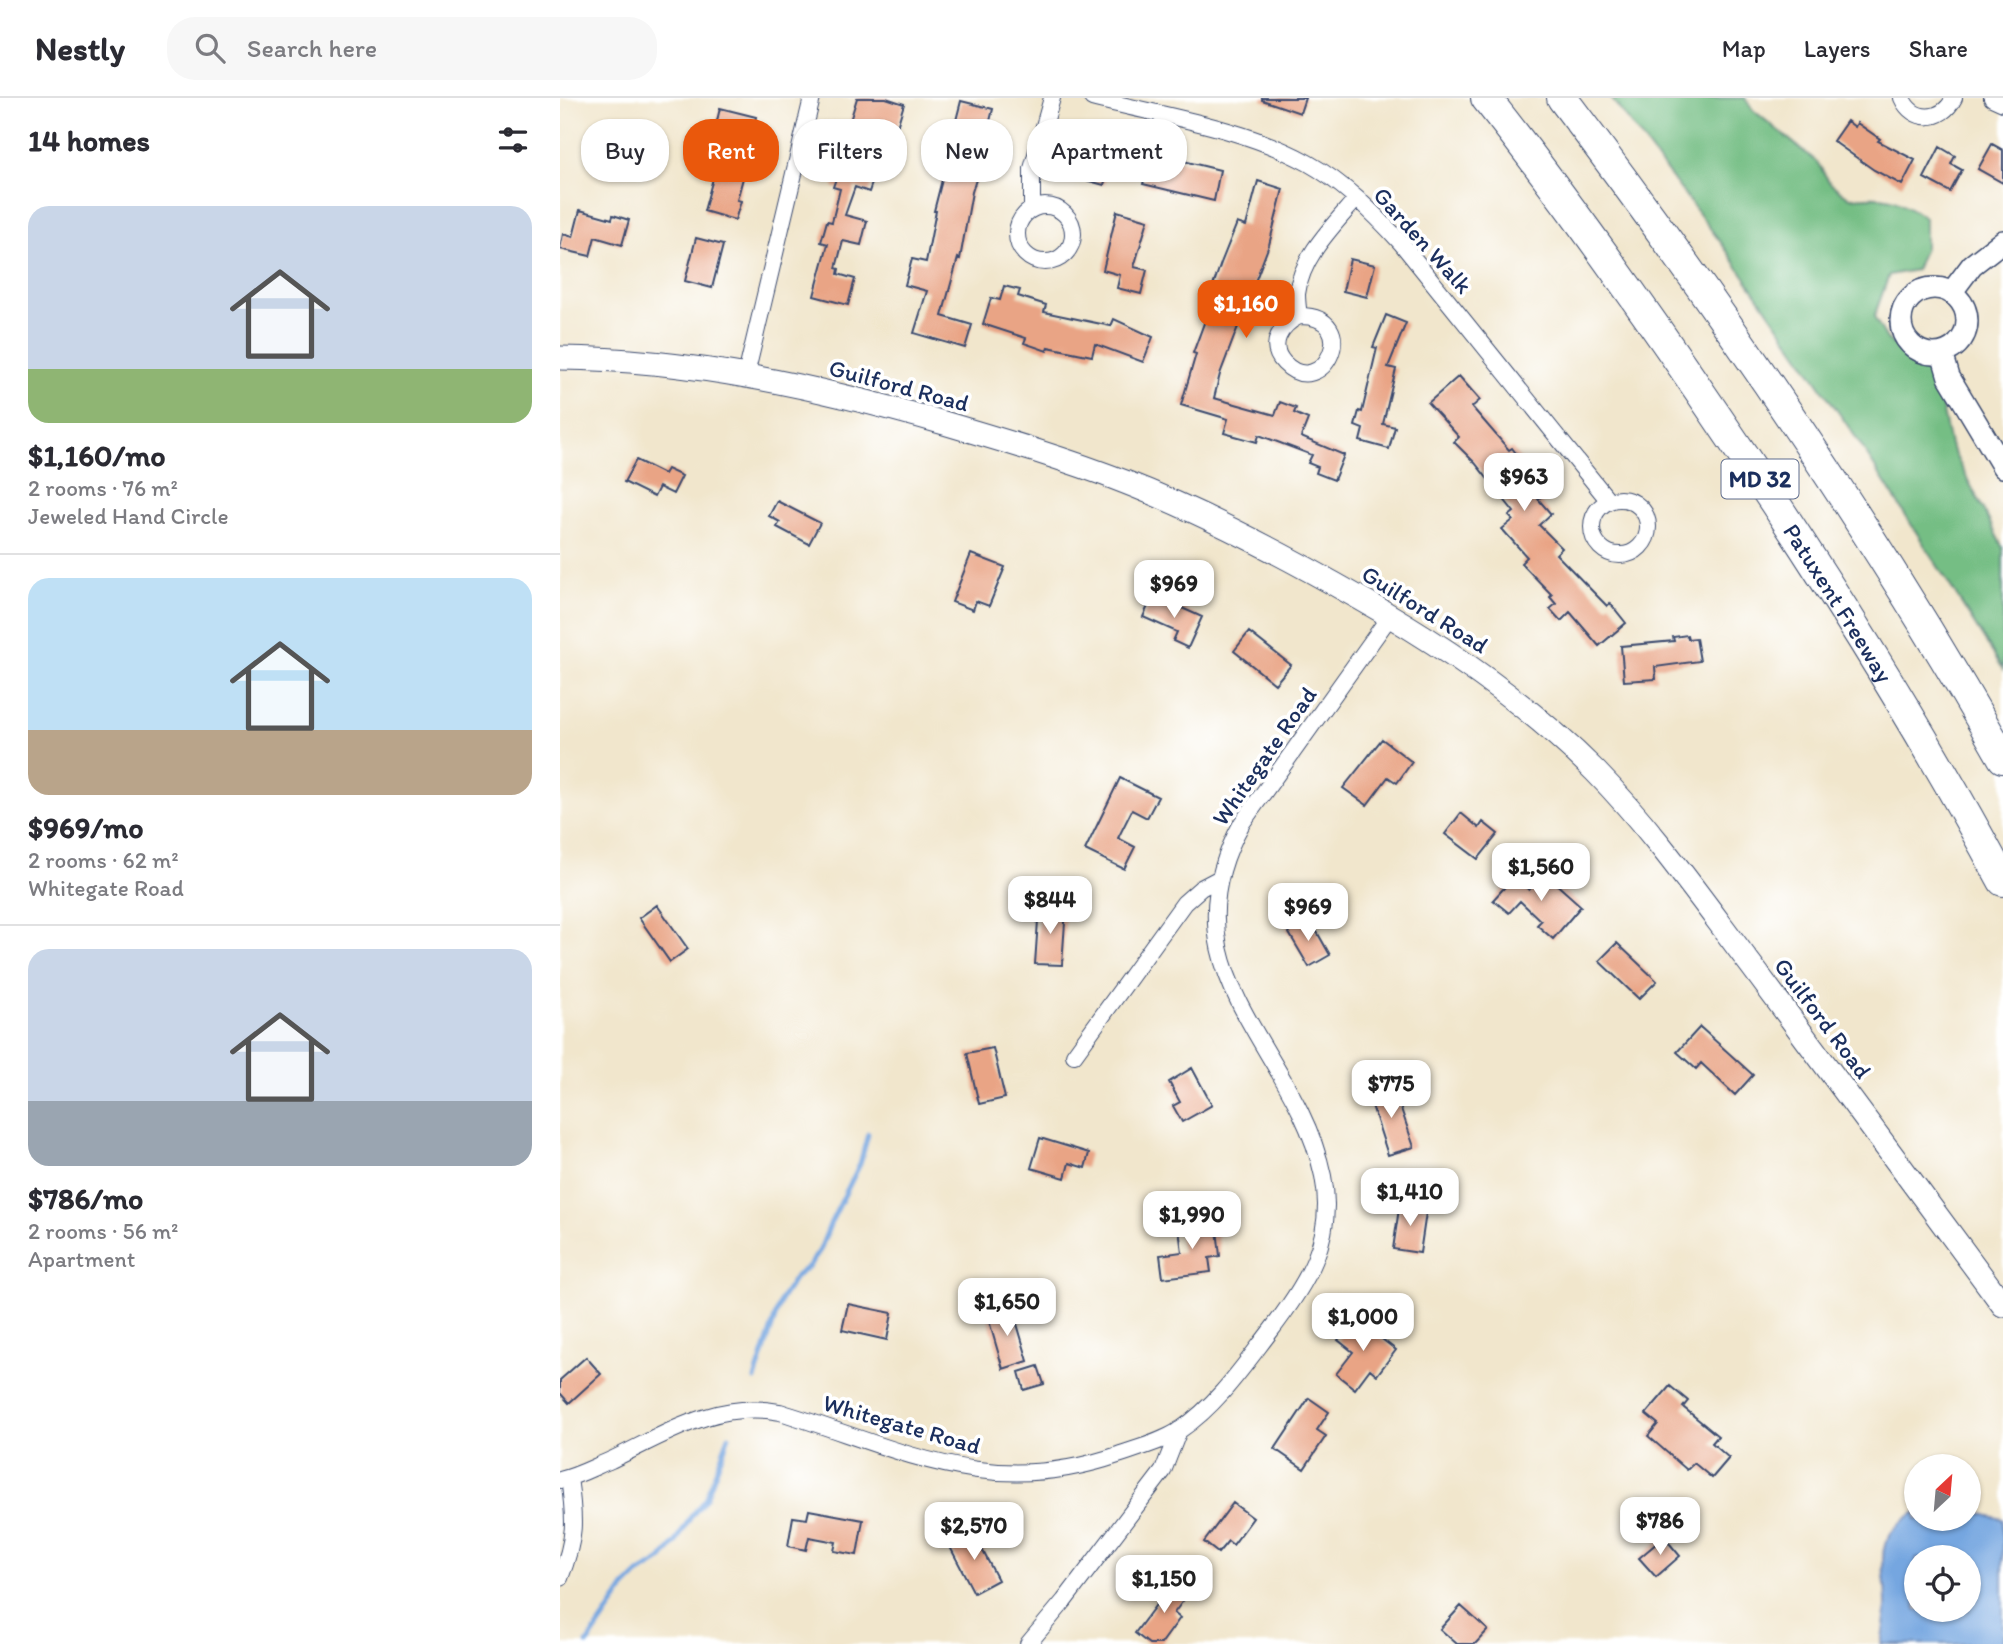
<!DOCTYPE html>
<html lang="en">
<head>
<meta charset="utf-8">
<style>
	body { margin:0; font-family:Itim,sans-serif; background:#f7f7f7; color:#2b2b33; height:100vh; display:flex; flex-direction:column; font-size:26px; white-space:nowrap }
	* { box-sizing:border-box; margin:0 }
	p { font-size:23px; color:#7c7c81 }
	.icon { flex:none; width:38px; height:38px; fill:none; stroke:currentColor; stroke-width:2; stroke-linecap:round; stroke-linejoin:round }
	.map { position:relative; flex:1; overflow:hidden }
	.details { display:flex; flex-direction:column; background:#fff; width:560px }
	.details>* { flex:none }
	.top-card { position:absolute; left:21px; top:21px; width:665px; height:63px; display:flex; gap:14px }
	.needle { width:46px; rotate:26deg }
	.buttons { position:absolute; left:1344px; top:1356px; display:grid; gap:14px }
	.buttons a { display:grid; place-items:center; width:77px; height:77px; border-radius:50%; background:#fff; box-shadow:0 2px 5px #0004; font-size:35px }
	.price { position:absolute; translate:-50% -60px; padding:0 16px; border-radius:14px; background:#fff; color:#222; font-size:23px; line-height:46px; filter:drop-shadow(0 2px 4px #0008) }
	.price::after { content:''; position:absolute; left:50%; top:42px; width:21px; height:16px; margin-left:-10px; background:inherit; clip-path:polygon(0 0,100% 0,50% 100%) }
	.price.on { background:#ea580c; color:#fff }
	ul { padding:0; list-style:none }
	li { display:grid; align-content:center; gap:14px; height:371px; padding:0 28px }
	li+li { border-top:2px solid #e1e1e2 }
	li span { display:grid; place-items:center; height:217px; border-radius:21px; color:#555 }
	li>.icon { margin-inline-start:auto }
	span .icon { width:126px; height:126px; fill:#fffc; stroke-width:1 }
	li b { font-size:30px }
	h2 { display:flex; justify-content:space-between; align-items:center; height:84px; padding:0 28px; font-size:30px }
	.tag { padding:0 24px; border-radius:28px; background:#fff; box-shadow:0 2px 5px #0004; font-size:24px; line-height:63px }
	.tag.on { background:#ea580c; color:#fff }
	header { display:flex; align-items:center; gap:42px; box-sizing:border-box; height:98px; padding:0 35px; background:#fff; border-bottom:2px solid #e1e1e2 }
	header strong { font-size:33px }
	nav { display:flex; gap:38px; margin-inline-start:auto; font-size:24px }
	.search { width:490px; height:63px; background:#f7f7f7; display:flex; align-items:center; gap:18px; box-sizing:border-box; padding:0 24px; border-radius:28px; color:#7c7c81; font-size:26px }
	main { display:flex; flex:1; min-height:0 }
	.map>svg:first-child { display:block }
</style>
</head>
<body>
<header>
<strong>Nestly</strong>
<div class="search"><svg class="icon" aria-label="search" viewBox="0 0 24 24"><circle cx="10" cy="10" r="6"/><path d="M15 15l6 6"/></svg>Search here</div>
<nav><a>Map</a><a>Layers</a><a>Share</a></nav>
</header>
<main>
<section class="details">
<h2>14 homes<svg class="icon" aria-label="filters" viewBox="0 0 24 24"><path d="M4 7h16M4 17h16"/><circle cx="9" cy="7" r="2"/><circle cx="15" cy="17" r="2"/></svg></h2>
<ul>
<li><span style="background:linear-gradient(#c9d6e8 75%,#8fb573 0)"><svg class="icon" aria-label="home" viewBox="0 0 24 24"><path d="M3 11l9-7 9 7M6 9v11h12V9"/></svg></span><div><b>$1,160/mo</b><p>2 rooms · 76 m²</p><p>Jeweled Hand Circle</p></div></li>
<li><span style="background:linear-gradient(#bfe0f5 70%,#b9a48a 0)"><svg class="icon" aria-label="home" viewBox="0 0 24 24"><path d="M3 11l9-7 9 7M6 9v11h12V9"/></svg></span><div><b>$969/mo</b><p>2 rooms · 62 m²</p><p>Whitegate Road</p></div></li>
<li><span style="background:linear-gradient(#c9d6e8 70%,#9aa5b1 0)"><svg class="icon" aria-label="home" viewBox="0 0 24 24"><path d="M3 11l9-7 9 7M6 9v11h12V9"/></svg></span><div><b>$786/mo</b><p>2 rooms · 56 m²</p><p>Apartment</p></div></li>
</ul>
</section>
<div class="map">
<svg width="1443" height="1546" viewBox="0 0 1443 1546">
	<rect width="100%" height="100%" fill="#fff"/>
	<filter id="ink" filterUnits="userSpaceOnUse"><feTurbulence type="fractalNoise" baseFrequency=".0143" numOctaves="2"/><feDisplacementMap in="SourceGraphic" scale="14" xChannelSelector="R" yChannelSelector="G"/><feConvolveMatrix kernelMatrix="1 2 1 2 8 2 1 2 1" color-interpolation-filters="sRGB"/></filter>
	<filter id="wash" filterUnits="userSpaceOnUse"><feTurbulence type="fractalNoise" baseFrequency=".00686" numOctaves="4" result="noise"/><feDisplacementMap in="SourceGraphic" scale="28" xChannelSelector="R" yChannelSelector="G"/><feGaussianBlur stdDeviation="1.57" result="paint"/><feColorMatrix in="noise" values="0 0 0 0 0 0 0 0 0 0 0 0 0 0 0 0 0 1.4 0 .05"/><feComposite in="paint" operator="in"/></filter>
	<g filter="url(#wash)">
		<rect width="100%" height="100%" fill="#f1e6cc"/>
		<path fill="#75be84" stroke="#487671" stroke-width="2" d="M1051 0H1185L1193 12 1257 64 1270 85 1290 100C1328 97 1334 98 1365 120V149L1356 172 1329 177 1314 219 1327 241 1369 276 1380 299 1390 347 1443 450V571L1299 344 1162 146Z"/>
		<path fill="#74a6e0" stroke="#486a9f" stroke-width="2" fill-rule="evenodd" d="M1409 1413 1443 1421V1546H1321C1323 1533 1326 1520 1326 1507 1326 1461 1309 1443 1356 1414V1421H1409ZM1356 1460H1409V1512H1356Z"/>
		<g fill="none" stroke-linecap="round" stroke-linejoin="round">
			<path stroke="#74a6e0" stroke-width="5" d="M195 1281 221 1201 236 1178 249 1168 260 1152 271 1124 300 1066 308 1036
				M27 1546 65 1489 77 1477 101 1462 116 1444 130 1420 146 1400 169 1338"/>
		</g>
		<g id="blocks">
			<path fill="#e9a485" d="M297 0H326L344 6 337 29 313 21 311 29 290 23Z
				M702 0H745L740 15 702 2Z
				M401 3 433 11 425 43 420 42 412 66 420 69 412 94 400 161 398 160 382 218 412 227 405 250 354 235 367 193 345 187 352 161 366 164 376 113H374L385 70 377 67 384 44 390 46Z
				M160 10 196 19 181 79 183 80 177 102 181 103 175 122 144 113 160 55 150 53Z
				M1287 23 1295 29 1297 25 1320 41 1318 43 1355 62 1342 87 1314 72 1273 43Z
				M528 43 554 50 544 87 511 78 516 61 523 62Z
				M1432 46 1443 52V85L1418 71Z
				M1380 49 1395 58 1391 66 1402 72 1390 94 1364 80Z
				M591 55 660 72 654 103 583 86Z
				M284 58 317 70 309 94 295 89 285 117 307 123 301 147 283 143 276 170 279 171 278 176 295 181 288 207 254 198 268 146 261 144 267 123 272 124 280 91 273 89Z
				M698 83 723 91 709 147 660 276 654 300 715 317 720 304 736 310 734 315 748 321 741 339 784 357 774 382 756 375 758 369 748 365 752 357 699 337 697 344 664 335 668 321 621 307 636 256 633 255 657 190 653 188 661 165 677 125 686 128Z
				M20 112 52 121 53 117 69 122 62 147 35 139 30 158 0 151 3 136 13 139Z
				M557 113 588 122 574 169 587 172 581 196 557 190 560 177 543 172Z
				M136 140 163 147 152 190 125 183Z
				M790 161 815 167 807 199 783 193Z
				M444 188 460 192 458 198 486 207 484 214 551 228 554 221 593 239 583 264 535 246 532 258 488 249 487 253 464 245 466 240 423 226 431 200 440 202Z
				M826 217 846 225 828 269 836 271 823 326 835 329 829 351 800 343 803 331 795 328 799 313 802 314 817 250 813 249Z
				M899 278 920 302 912 309 949 352 952 350 972 376 968 379 984 397 978 401 991 416 979 427 1002 450 996 456 1047 508 1050 505 1066 525 1039 548 1010 514 1001 523 990 511 996 506 990 499 992 497 961 465 967 459 942 431 953 422 949 418 954 414 915 365 894 344 899 339 868 305Z
				M76 362 104 376 107 371 122 378 113 396 99 389 94 399 64 384Z
				M217 403 260 425 249 446 217 429 220 424 209 418Z
				M411 456 445 469 429 508 416 503 413 512 392 504Z
				M593 497 642 519 628 550 613 543 617 534 583 519Z
				M689 534 731 567 715 586 674 553Z
				M1127 537 1128 541 1136 540 1140 563 1095 569 1096 581 1064 583 1061 548 1114 543 1113 539Z
				M822 641 852 664 837 685 828 679 807 707 783 690Z
				M560 680 598 699 587 720 572 712 558 740 575 749 564 771 525 752Z
				M901 715 919 730 923 724 938 736 918 761 885 736Z
				M984 775 1021 808 993 841 977 827 981 823 960 803 949 815 933 802 954 779 969 792Z
				M97 807 128 851 110 864 79 820Z
				M479 808 506 810 502 867 475 866Z
				M742 821 748 830 753 827 770 857 749 869 726 830Z
				M1057 845 1097 883 1079 901 1039 863Z
				M1140 929 1193 977 1175 997 1141 965 1136 971 1117 954Z
				M433 950 445 1000 419 1006 407 955Z
				M632 970 652 1007 622 1024 613 1008 620 1004 609 984Z
				M833 987 854 1049 828 1057 808 995Z
				M480 1040 529 1055 525 1070 509 1065 505 1080 471 1070Z
				M840 1104 867 1108 860 1155 833 1151Z
				M640 1121 641 1133 657 1131 660 1158 649 1160 651 1174 603 1180 600 1157 622 1154 618 1124Z
				M288 1206 332 1215 327 1242 282 1232Z
				M452 1209 468 1263 443 1271 427 1216Z
				M795 1220 836 1252 817 1277 810 1271 795 1291 776 1276 793 1254 778 1242Z
				M26 1259 41 1276 9 1305 0 1295V1282Z
				M478 1268 484 1286 464 1292 459 1274Z
				M1110 1288 1128 1303 1123 1309 1158 1338 1152 1345 1169 1360 1152 1380 1134 1365 1127 1372 1088 1338 1098 1326 1086 1316Z
				M749 1300 769 1314 757 1332 766 1338 744 1371 715 1351Z
				M673 1405 693 1420 673 1447 668 1443 658 1455 644 1444Z
				M249 1412 303 1422 297 1457 274 1453 276 1444 249 1439 246 1452 228 1448 233 1419 247 1421Z
				M413 1434 438 1482 414 1495 389 1447Z
				M1104 1439 1120 1458 1096 1479 1079 1460Z
				M616 1480 631 1492 614 1515 620 1520 601 1546H589L575 1535Z
				M901 1508 928 1532 915 1546H897L880 1531Z"/>
		</g>
	</g>
	<g filter="url(#ink)">
		<use href="#blocks" fill-opacity="0" stroke="#3b4a6e" stroke-width="2"/>
		<g fill="none" stroke-linecap="round" stroke-linejoin="round">
			<g stroke="#3b4a6e" stroke-width="18">
				<path id="minor" d="M532 0C603 18 683 29 748 65 784 85 815 116 842 146L1049 403
					M1342 0C1353 25 1382 24 1394 0
					M1432 0 1443 5
					M457 136a28 28 0 1 1 56 0a28 28 0 1 1-56 0Z
					M472 111V71L492 0
					M739 218C804 217 763 305 724 265 707 247 721 227 739 218 738 211 737 203 737 196 741 159 773 128 796 101
					M186 277 252 0
					M1032 429a28 28 0 1 1 56 0a28 28 0 1 1-56 0Z
					M514 957 624 805 641 790 660 780
					M0 1382C18 1378 34 1369 51 1362 106 1336 156 1302 220 1314 341 1351 428 1402 558 1357 578 1350 602 1344 620 1332 656 1308 683 1269 709 1235 746 1187 776 1141 763 1078 736 948 599 874 682 725L830 518
					M0 1480C16 1440 15 1422 9 1380
					M468 1546 504 1503 603 1373 619 1332"/>
			</g>
			<g stroke="#3b4a6e" stroke-width="24">
				<path id="tertiary" d="M1341 223a33 33 0 1 1 66 0a33 33 0 1 1-66 0Z
					M1391 195 1412 167 1443 143
					M1382 255 1389 279 1443 369"/>
			</g>
			<g stroke="#3b4a6e" stroke-width="25">
				<path id="secondary" d="M0 260C131 261 259 289 384 325 445 343 506 361 565 384 647 416 726 458 801 501 886 549 966 604 1035 673 1094 733 1143 804 1194 871 1278 983 1360 1095 1443 1207"/>
			</g>
			<g stroke="#3b4a6e" stroke-width="32">
				<g id="motorway">
					<path id="s1" d="M926 0C1006 101 1081 207 1153 313 1257 465 1356 621 1443 783"/>
					<path d="M1002 0C1162 211 1312 430 1443 660"/>
				</g>
			</g>
			<use href="#minor" stroke="#fff" stroke-width="16"/>
			<use href="#tertiary" stroke="#fff" stroke-width="21"/>
			<use href="#secondary" stroke="#fff" stroke-width="23"/>
			<use href="#motorway" stroke="#fff" stroke-width="30"/>
		</g>
	</g>
	<g text-anchor="middle" dominant-baseline="central" stroke-width="7" stroke-linejoin="round" paint-order="stroke">
		<rect fill="#fff" stroke="#5f6d8e" stroke-width="2" x="1161.5" y="361.5" width="77" height="39" rx="5"/>
		<g font-size="23" font-weight="bold" fill="#1b2f5e">
			<text x="1200" y="381">MD 32</text>
		</g>
		<g font-size="24" fill="#1b2f5e" stroke="#fff">
			<text transform="translate(863 142) rotate(48)">Garden Walk</text>
			<text transform="translate(339 287) rotate(15)">Guilford Road</text>
			<text stroke="none"><textPath href="#s1" startOffset="616">Patuxent Freeway</textPath></text>
			<text transform="translate(865 511) rotate(32)">Guilford Road</text>
			<text transform="translate(704 658) rotate(-55)">Whitegate Road</text>
			<text transform="translate(1263 920) rotate(53)">Guilford Road</text>
			<text transform="translate(342 1326) rotate(16)">Whitegate Road</text>
		</g>
	</g>
</svg>
<div class="buttons">
<a><svg class="needle" viewBox="-14 -14 28 28"><path d="M0-13l5 13h-10z" fill="#e53935"/><path d="M0 13l5-13h-10z" fill="#7c7c81"/></svg></a>
<a><svg class="icon" aria-label="locate" viewBox="0 0 24 24"><circle cx="12" cy="12" r="6"/><path d="M12 2v4M12 18v4M2 12h4M18 12h4"/></svg></a>
</div>
<b class="price on" style="left:686px;top:242px">$1,160</b>
<b class="price" style="left:964px;top:415px">$963</b>
<b class="price" style="left:614px;top:522px">$969</b>
<b class="price" style="left:981px;top:805px">$1,560</b>
<b class="price" style="left:490px;top:838px">$844</b>
<b class="price" style="left:748px;top:845px">$969</b>
<b class="price" style="left:831px;top:1022px">$775</b>
<b class="price" style="left:850px;top:1130px">$1,410</b>
<b class="price" style="left:632px;top:1153px">$1,990</b>
<b class="price" style="left:447px;top:1240px">$1,650</b>
<b class="price" style="left:803px;top:1255px">$1,000</b>
<b class="price" style="left:1100px;top:1459px">$786</b>
<b class="price" style="left:414px;top:1464px">$2,570</b>
<b class="price" style="left:604px;top:1517px">$1,150</b>
<div class="top-card">
<a class="tag">Buy</a>
<a class="tag on">Rent</a>
<a class="tag">Filters</a>
<a class="tag">New</a>
<a class="tag">Apartment</a>
</div>
</div>
</main>
</body>
</html>
